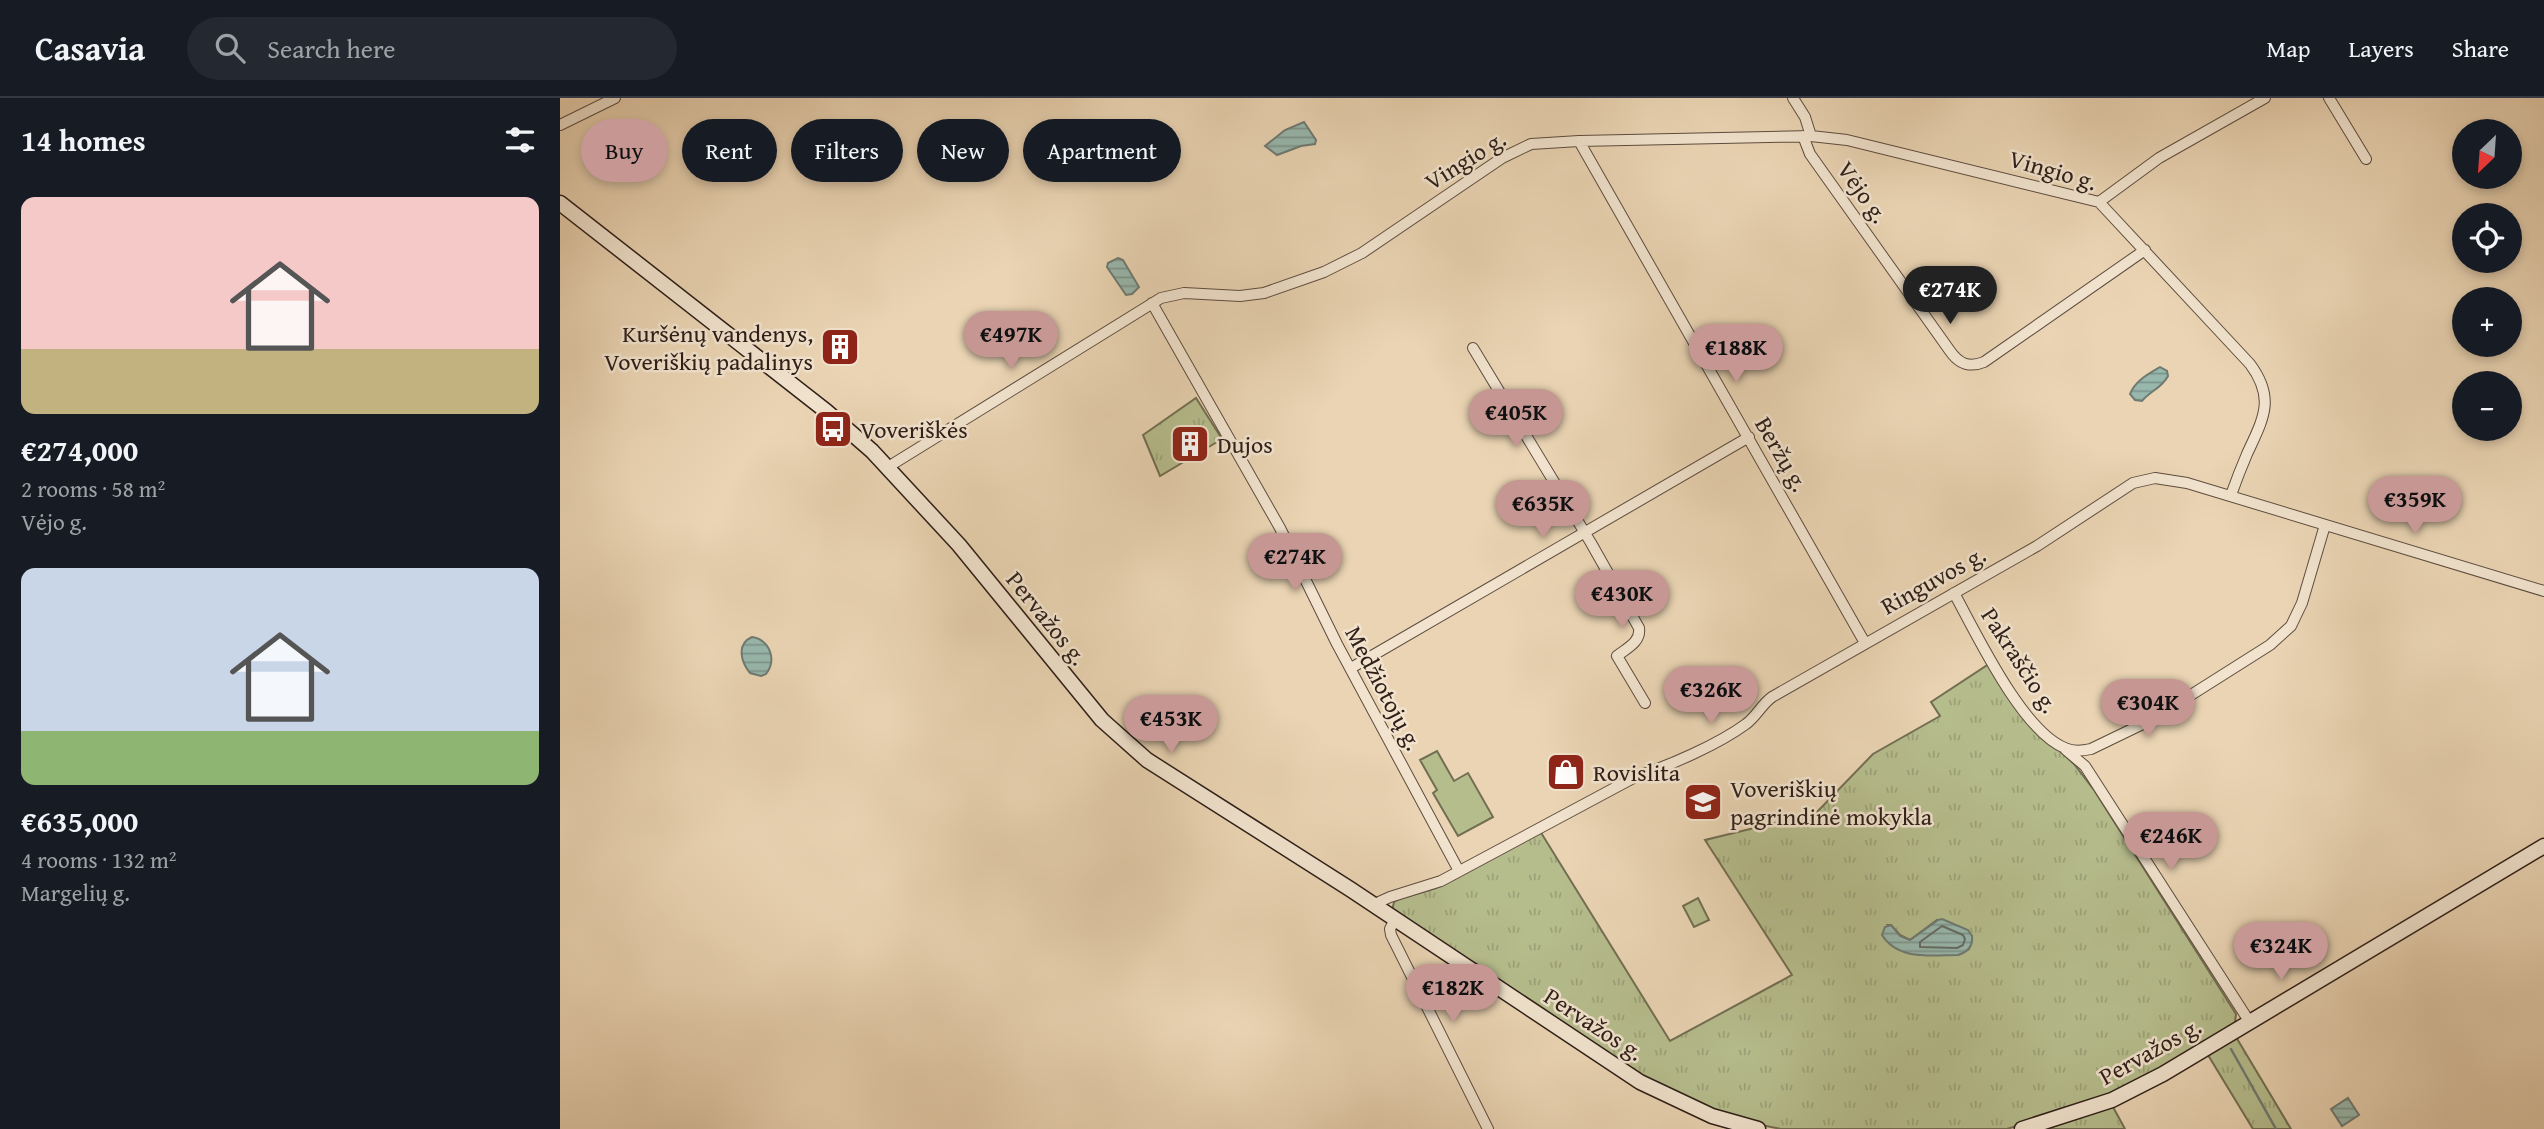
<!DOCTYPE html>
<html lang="en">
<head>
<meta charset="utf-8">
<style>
	body { margin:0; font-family:"Gentium Book Plus",serif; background:#242831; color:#f1f3f6; height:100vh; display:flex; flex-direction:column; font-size:26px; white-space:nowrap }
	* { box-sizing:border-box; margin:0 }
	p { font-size:23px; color:#9ea1a6 }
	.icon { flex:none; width:38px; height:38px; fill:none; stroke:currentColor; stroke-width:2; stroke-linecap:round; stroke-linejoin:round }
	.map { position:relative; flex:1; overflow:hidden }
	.side { display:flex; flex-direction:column; background:#171b24; width:560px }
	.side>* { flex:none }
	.guide { position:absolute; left:21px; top:21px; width:665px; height:63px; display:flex; gap:14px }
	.needle { width:46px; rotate:205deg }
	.tools { position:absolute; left:1892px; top:21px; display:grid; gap:14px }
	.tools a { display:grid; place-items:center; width:70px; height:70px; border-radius:50%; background:#171b24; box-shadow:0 4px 10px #0003; font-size:35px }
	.price { position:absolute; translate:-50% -60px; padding:0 16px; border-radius:24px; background:#c59692; color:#111; font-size:23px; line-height:46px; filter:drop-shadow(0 2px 4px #0008) }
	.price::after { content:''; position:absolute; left:50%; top:42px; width:21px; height:16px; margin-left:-10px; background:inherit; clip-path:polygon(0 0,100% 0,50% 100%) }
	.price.on { background:#222; color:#fff }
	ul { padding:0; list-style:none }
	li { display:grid; align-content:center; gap:14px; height:371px; padding:0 21px }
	li span { display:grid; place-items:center; height:217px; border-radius:14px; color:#555 }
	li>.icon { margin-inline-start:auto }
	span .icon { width:126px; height:126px; fill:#fffc; stroke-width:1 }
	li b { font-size:30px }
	h2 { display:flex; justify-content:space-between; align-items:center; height:84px; padding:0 21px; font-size:30px }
	.chip { padding:0 24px; border-radius:32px; background:#171b24; box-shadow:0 4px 10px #0003; font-size:24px; line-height:63px }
	.chip.on { background:#c59692; color:#111 }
	header { display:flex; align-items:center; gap:42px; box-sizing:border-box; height:98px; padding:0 35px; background:#171b24; border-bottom:2px solid #363941 }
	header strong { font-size:33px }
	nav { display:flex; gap:38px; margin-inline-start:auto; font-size:24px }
	.search { width:490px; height:63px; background:#242831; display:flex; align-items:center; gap:18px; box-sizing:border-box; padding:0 24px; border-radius:38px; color:#9ea1a6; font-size:26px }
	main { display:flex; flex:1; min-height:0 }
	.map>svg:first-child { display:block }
</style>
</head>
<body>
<header>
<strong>Casavia</strong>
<div class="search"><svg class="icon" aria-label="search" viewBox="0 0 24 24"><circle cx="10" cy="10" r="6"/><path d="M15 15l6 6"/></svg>Search here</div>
<nav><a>Map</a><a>Layers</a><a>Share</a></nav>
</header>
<main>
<section class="side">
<h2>14 homes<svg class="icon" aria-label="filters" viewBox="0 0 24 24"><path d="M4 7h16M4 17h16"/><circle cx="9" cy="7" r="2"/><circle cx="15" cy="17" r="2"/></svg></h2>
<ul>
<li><span style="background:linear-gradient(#f6c9c9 70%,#c2b280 0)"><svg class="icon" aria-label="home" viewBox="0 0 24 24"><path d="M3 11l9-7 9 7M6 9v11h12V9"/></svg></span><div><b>€274,000</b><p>2 rooms · 58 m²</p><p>Vėjo g.</p></div></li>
<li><span style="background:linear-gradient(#c9d6e8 75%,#8fb573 0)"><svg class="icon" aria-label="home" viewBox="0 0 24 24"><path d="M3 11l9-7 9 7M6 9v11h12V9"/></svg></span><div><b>€635,000</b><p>4 rooms · 132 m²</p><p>Margelių g.</p></div></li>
</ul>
</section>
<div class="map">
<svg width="1984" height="1031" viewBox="0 0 1984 1031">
	<defs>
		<pattern id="grass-tufts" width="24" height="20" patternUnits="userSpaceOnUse" patternTransform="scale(1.75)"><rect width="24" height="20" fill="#b6bd8d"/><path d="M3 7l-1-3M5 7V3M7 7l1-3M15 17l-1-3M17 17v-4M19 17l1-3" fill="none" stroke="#9da279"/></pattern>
		<pattern id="water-rules" width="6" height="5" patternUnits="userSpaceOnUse" patternTransform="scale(1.75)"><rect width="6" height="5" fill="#98b8ae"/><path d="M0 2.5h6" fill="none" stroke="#7c958d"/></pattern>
	</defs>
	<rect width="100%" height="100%" fill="#ead4b3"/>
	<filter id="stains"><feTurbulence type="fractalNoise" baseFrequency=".00286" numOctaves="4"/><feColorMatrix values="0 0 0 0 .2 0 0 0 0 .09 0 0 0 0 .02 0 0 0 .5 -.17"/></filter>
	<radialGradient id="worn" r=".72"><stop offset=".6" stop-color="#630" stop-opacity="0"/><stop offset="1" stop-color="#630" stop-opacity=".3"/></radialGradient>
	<path fill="url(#grass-tufts)" stroke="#726e52" stroke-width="2" fill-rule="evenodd" d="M636 300 662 341 600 378 583 337Z
		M1429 566 1461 617 1514 666 1534 692 1676 916 1675 924 1671 930 1591 979 1513 1011 1447 1031H1221L1176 1022 1091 984 832 813 834 804 839 801 876 790 980 733 1110 943 1232 877 1145 742 1256 715 1313 656 1380 618 1371 604ZM1377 822 1412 838 1409 851 1398 857H1358L1328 827H1331L1340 837 1350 842Z
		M1676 939 1731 1031H1693L1648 957Z
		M1553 1009 1565 1031H1491L1489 1029Z"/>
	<path fill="#b6bd8d" stroke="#726e52" stroke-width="2" d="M877 653 894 683 908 675 933 719 898 738 873 695 877 692 860 662Z
		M1138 800 1149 822 1134 829 1123 808Z"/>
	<path fill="url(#water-rules)" stroke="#6e7a72" stroke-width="2" d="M744 24 756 42 755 46 741 48 717 57 705 48 725 32Z
		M558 160 563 162 579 189 572 196 566 197 547 169 548 165Z
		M1600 269 1607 273 1608 278C1602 290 1590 293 1582 303L1575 302 1570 296C1575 283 1588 276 1600 269Z
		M192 539C210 542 217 562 206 576L201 578 190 575C181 564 176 546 192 539Z
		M1382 821 1408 832 1412 838C1413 848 1408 854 1398 857 1372 857 1338 863 1322 837L1325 829 1331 827 1340 838 1350 842 1378 822Z
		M1788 1000 1799 1017 1782 1028 1771 1011Z"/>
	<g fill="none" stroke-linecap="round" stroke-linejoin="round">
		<path stroke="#636b63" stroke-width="2" d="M1382 828 1403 837 1405 841 1403 847 1397 850 1360 849V844Z"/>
		<path stroke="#6e7a72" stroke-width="2.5" d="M1671 951 1716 1031"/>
		<g stroke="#5d4c3f" stroke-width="12">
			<path id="minor" d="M1233 0 1245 19 1251 38
				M1769 0 1806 61
				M0 27 55 0
				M1243 38 1250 56 1390 253C1399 266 1409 270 1424 264L1585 152
				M1019 43 1305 545
				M1539 104 1599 60 1705 0
				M592 205 720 430 777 546 899 773
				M913 250 1031 445 1079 530C1081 544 1067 550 1057 558L1085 605
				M328 369 601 200 624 195 680 198 704 195 764 174 802 155 942 60 971 46 1019 43 1251 38 1287 42 1539 104 1690 266C1716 301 1703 321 1687 356 1681 370 1676 383 1671 397
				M1394 495C1416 535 1462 633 1505 650 1513 654 1522 653 1531 651L1593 621 1710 547 1731 528 1742 505 1765 427
				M791 570 1189 339
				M1506 652 1525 668 1689 923
				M816 808 819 804 830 799 881 783 1077 678C1109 668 1159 646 1186 626 1196 619 1202 606 1212 599L1477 448 1573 385 1595 380 1627 385 1984 493
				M835 821 830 831 831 837 928 1031"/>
		</g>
		<g stroke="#2e1e18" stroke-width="17">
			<path id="secondary" d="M0 105 266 313 312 353 399 447 542 622 587 662 790 791 1080 984 1152 1018 1198 1031
				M1462 1031 1552 1002 1603 976 1984 748"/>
		</g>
		<use href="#minor" stroke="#f1e3ce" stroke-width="10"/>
		<use href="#secondary" stroke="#f1e3ce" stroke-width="14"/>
	</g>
	<defs>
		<g id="building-square" transform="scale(2.0125)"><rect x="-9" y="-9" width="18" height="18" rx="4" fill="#8f2418" stroke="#f1e3ce"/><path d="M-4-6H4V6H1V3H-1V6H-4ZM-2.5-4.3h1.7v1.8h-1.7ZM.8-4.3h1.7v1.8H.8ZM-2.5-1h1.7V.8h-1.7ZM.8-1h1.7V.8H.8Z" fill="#fff"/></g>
		<g id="bus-square" transform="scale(2.0125)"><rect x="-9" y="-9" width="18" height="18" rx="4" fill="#8f2418" stroke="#f1e3ce"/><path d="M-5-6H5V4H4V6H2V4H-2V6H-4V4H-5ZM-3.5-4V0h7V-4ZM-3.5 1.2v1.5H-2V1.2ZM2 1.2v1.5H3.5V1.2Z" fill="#fff"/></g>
		<g id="shop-square" transform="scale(2.0125)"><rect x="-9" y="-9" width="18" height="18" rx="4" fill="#8f2418" stroke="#f1e3ce"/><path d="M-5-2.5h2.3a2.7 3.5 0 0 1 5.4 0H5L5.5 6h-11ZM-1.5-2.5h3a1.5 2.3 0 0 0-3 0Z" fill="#fff"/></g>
		<g id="school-square" transform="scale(2.0125)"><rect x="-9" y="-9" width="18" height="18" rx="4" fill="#8f2418" stroke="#f1e3ce"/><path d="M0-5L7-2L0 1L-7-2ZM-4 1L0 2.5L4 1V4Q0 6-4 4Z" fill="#fff"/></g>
	</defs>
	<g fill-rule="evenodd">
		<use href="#building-square" x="280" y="249"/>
		<use href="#bus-square" x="273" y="331"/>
		<use href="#building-square" x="630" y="346"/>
		<use href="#shop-square" x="1006" y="674"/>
		<use href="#school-square" x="1143" y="704"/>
	</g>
	<g text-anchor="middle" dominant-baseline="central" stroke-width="5" stroke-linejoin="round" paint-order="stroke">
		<g font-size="24" fill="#2e1e18" stroke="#f1e3ce">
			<text transform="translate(905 62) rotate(-32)">Vingio g.</text>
			<text transform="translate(1493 72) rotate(16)">Vingio g.</text>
			<text transform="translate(1303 94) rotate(55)">Vėjo g.</text>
			<text transform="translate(1222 356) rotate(60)">Beržų g.</text>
			<text transform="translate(1373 482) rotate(-29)">Ringuvos g.</text>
			<text transform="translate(487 520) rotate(51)">Pervažos g.</text>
			<text transform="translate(1460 562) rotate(57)">Pakraščio g.</text>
			<text transform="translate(824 590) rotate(62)">Medžiotojų g.</text>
			<text transform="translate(1034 926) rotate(33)">Pervažos g.</text>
			<text transform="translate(1590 953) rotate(-29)">Pervažos g.</text>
		</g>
		<g font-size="24" fill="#2e1e18" stroke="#f1e3ce" text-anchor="start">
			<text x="253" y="235" text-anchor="end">Kuršėnų vandenys,<tspan x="253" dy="28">Voveriškių padalinys</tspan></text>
			<text x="300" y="331">Voveriškės</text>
			<text x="657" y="346">Dujos</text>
			<text x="1033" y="674">Rovislita</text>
			<text x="1170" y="690">Voveriškių<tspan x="1170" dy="28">pagrindinė mokykla</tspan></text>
		</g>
	</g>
	<rect width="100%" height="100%" filter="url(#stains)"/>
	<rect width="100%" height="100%" fill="url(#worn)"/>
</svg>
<div class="tools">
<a><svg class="needle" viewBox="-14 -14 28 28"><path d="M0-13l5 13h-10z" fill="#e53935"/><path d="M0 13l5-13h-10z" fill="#9ea1a6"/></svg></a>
<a><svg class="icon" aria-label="locate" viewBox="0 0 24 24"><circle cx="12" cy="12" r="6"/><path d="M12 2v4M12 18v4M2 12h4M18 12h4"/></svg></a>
<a>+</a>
<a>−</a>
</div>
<b class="price on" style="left:1390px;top:228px">€274K</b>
<b class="price" style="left:451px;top:273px">€497K</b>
<b class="price" style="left:1176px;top:286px">€188K</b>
<b class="price" style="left:956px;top:351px">€405K</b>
<b class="price" style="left:1855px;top:438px">€359K</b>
<b class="price" style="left:983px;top:442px">€635K</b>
<b class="price" style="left:735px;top:495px">€274K</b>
<b class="price" style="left:1062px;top:532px">€430K</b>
<b class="price" style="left:1151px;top:628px">€326K</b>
<b class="price" style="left:1588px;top:641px">€304K</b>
<b class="price" style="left:611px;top:657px">€453K</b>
<b class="price" style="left:1611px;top:774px">€246K</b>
<b class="price" style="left:1721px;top:884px">€324K</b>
<b class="price" style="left:893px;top:926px">€182K</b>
<div class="guide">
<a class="chip on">Buy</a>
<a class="chip">Rent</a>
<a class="chip">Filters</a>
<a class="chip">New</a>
<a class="chip">Apartment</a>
</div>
</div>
</main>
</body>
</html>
